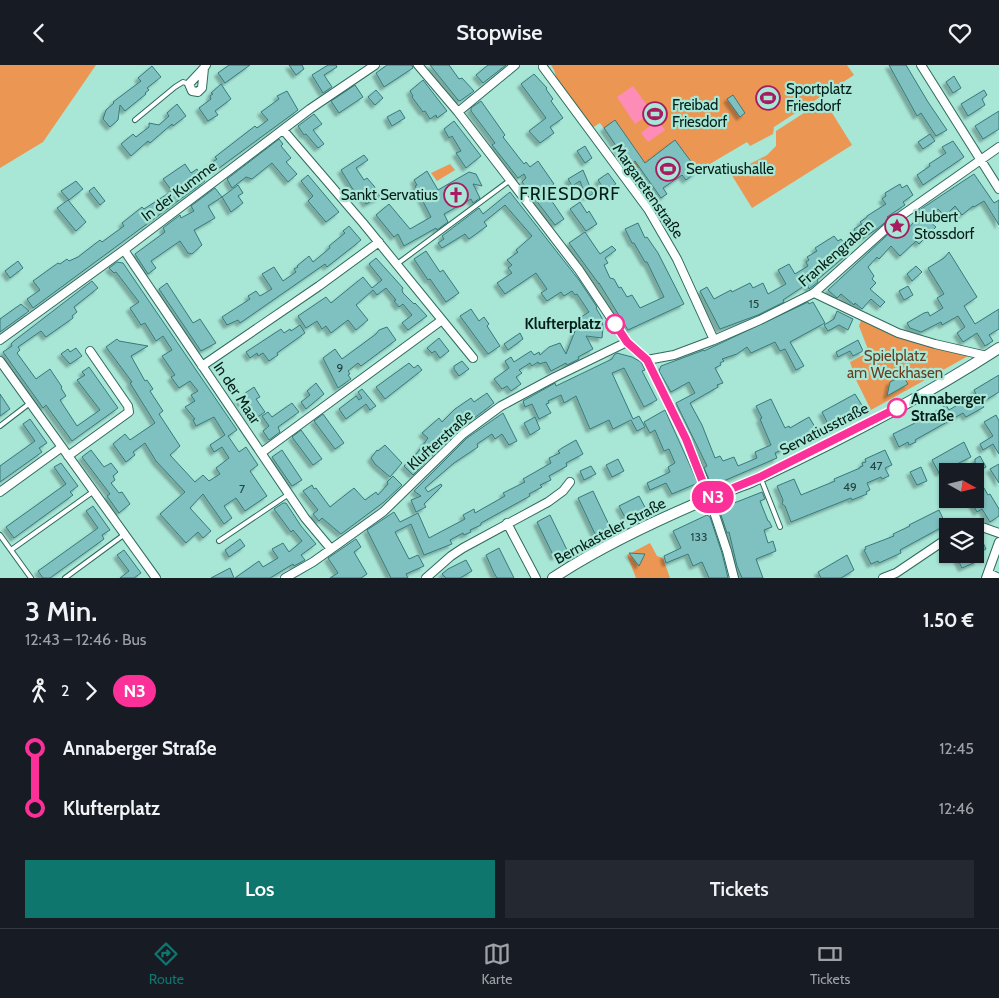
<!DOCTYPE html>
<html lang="de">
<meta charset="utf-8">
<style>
:root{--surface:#171b24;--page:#242831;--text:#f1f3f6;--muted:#9ea1a6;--line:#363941;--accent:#0f766e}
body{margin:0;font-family:Cabin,sans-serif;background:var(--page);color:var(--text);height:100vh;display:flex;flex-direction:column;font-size:19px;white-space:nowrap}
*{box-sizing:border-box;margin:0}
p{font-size:16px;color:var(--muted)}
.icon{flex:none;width:28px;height:28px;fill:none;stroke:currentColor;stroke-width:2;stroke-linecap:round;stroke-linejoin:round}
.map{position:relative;height:513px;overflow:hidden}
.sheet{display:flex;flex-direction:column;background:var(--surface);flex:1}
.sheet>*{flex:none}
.badge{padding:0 10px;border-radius:16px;font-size:18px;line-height:32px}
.needle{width:32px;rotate:98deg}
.buttons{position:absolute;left:939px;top:398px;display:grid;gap:10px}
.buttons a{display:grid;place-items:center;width:45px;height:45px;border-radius:0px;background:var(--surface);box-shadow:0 1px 4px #0004;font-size:25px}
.map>.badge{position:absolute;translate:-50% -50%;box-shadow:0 0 0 2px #fff}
.legs{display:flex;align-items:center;gap:8px;height:55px;padding:0 25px;font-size:16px}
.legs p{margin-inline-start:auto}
.headline{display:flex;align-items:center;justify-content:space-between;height:85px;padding:0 25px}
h1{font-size:28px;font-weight:600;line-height:38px}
.action{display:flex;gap:10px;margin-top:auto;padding:10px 25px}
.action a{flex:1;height:58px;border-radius:0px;background:var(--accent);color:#fff;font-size:20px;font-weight:600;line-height:58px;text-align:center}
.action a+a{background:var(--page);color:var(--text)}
ul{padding:0 25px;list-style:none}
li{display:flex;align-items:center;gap:18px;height:60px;font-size:19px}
li i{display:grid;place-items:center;width:8px;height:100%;margin:0 6px;background:currentColor}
li i::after{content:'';width:12px;height:12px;margin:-6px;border:4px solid;border-radius:50%;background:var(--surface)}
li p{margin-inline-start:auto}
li:first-child i{background:linear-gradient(#0000 50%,currentColor 0)}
li:last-child i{background:linear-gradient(currentColor 50%,#0000 0)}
header{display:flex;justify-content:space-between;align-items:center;height:65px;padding:0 25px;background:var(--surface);font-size:22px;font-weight:600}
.tabs{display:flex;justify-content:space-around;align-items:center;height:70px;border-top:1px solid var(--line);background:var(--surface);font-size:14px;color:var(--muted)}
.tabs a{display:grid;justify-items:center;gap:2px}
.tabs .on{color:var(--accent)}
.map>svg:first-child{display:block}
.green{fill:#ec9653}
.water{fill:#fd8cb7}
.building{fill:#7fc0c1;stroke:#387a7b;filter:url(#shadow)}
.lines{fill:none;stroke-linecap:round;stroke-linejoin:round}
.service-casing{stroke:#2e6b5d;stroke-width:6}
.minor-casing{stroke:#2e6b5d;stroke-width:10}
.tertiary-casing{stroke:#2e6b5d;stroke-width:12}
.service{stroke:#fff;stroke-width:4}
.minor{stroke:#fff;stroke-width:8}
.tertiary{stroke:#fff;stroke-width:10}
.line-1-casing{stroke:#fff;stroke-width:11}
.line-1{stroke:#fb3199;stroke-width:8}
.stop-1-dot{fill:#fff;stroke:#fb3199;stroke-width:2.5}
.labels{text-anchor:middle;stroke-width:4.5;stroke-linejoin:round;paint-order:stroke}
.number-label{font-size:12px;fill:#244643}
.poi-label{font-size:15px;fill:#051e19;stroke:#a8e6d6;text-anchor:start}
.street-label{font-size:15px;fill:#051e19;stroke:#a8e6d6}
.stop-label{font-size:15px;font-weight:bold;fill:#051e19;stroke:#a8e6d6;text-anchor:end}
.park-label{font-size:15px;fill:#663f21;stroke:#a8e6d6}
.quarter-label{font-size:18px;letter-spacing:1px;fill:#051e19;stroke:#a8e6d6}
</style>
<header><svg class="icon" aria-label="back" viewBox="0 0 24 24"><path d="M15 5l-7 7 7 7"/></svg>Stopwise<svg class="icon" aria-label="heart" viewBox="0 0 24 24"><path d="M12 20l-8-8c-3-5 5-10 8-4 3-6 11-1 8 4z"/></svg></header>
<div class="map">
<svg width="999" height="513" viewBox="0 0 999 513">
<defs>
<filter id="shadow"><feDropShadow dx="-3.5" dy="3.5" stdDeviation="1" flood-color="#0004"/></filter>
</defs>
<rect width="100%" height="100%" fill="#a8e6d6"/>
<path class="green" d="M0 0H96L43 77 0 103Z
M551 0H847L854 10 774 62 773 69 750 81 747 77 698 106 675 76 638 103 634 97 629 100 600 58 592 63 557 15 554 5Z
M824 35 852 80 752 143 731 109 767 90 776 81V66Z
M450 99 455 105 437 116 431 108Z
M861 255 894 269 970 290 871 345 856 315 850 297 869 287 859 261Z
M650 478 657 491 663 493 670 513H636L627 490Z"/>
<path class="water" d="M633 21 652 47 635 59 617 32Z
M658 55 665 65 648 77 641 68Z"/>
<path class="building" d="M229 0H250L225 18 218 8Z
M289 0H302L304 4 296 10Z
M328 0H336L337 2 324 10 332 22 323 28 312 10Z
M387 0H412L413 3 384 22 376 8Z
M430 0H449L459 14 462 13 474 26 460 36 458 35Z
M488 0H506L483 18 476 10Z
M889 0H906L928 37 947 65 936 71 921 48 917 51Z
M152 1 161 12 147 23 149 25 145 28 146 29 125 46 120 40 118 55 110 62 103 54 106 45 114 38 113 37 141 16 138 13Z
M534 9 547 23 546 24 553 34 551 36 563 53 550 62 554 68 540 78 529 66 546 53 521 19Z
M954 11 961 23 953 28 946 17Z
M423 15 447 46 437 53 436 50 430 54 425 46 423 47 412 32 413 31 410 26Z
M221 19 231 34 215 46 218 50 208 56 199 43 211 34 210 31 213 29 211 28Z
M355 20 363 32 339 48 331 36Z
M376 25 383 33 375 40 368 32Z
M984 25 987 30 982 34 985 40 968 51 961 39Z
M287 26 298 45 215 106 210 99 217 94 215 92 255 61 257 63 268 55 261 47 279 34 277 31Z
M733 30 745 48 740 52 727 34Z
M481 36 505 70 503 72 520 94 524 99 526 97 530 102 538 96 554 119 546 124 545 126 564 154 555 160 522 117 526 113 524 109 518 113 492 80 495 78 471 46V43Z
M177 39 186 51 173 61 172 59 150 78 148 76 131 91 121 79 133 69 136 72 149 62V58L159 60 169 51 167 48Z
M400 45 405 53 392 61 387 52Z
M999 46V64L983 74 975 61Z
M314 49 322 59 313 65 324 79 318 83 306 69 304 70 298 61Z
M615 55 645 98 675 75 698 106 686 115 682 110 663 123 667 129 661 133 635 96 629 100 604 63Z
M454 56 481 91 466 103 456 88 461 86 452 71 449 73 444 64Z
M930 69 935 76 923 84 918 77Z
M279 74 283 79 281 81 291 93 286 97 297 109 288 117 272 98 252 114 246 112 232 123 227 114Z
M953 76 964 92 923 120 917 110 930 101 929 99 946 88 942 82Z
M585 81 592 93 585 98 577 86Z
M364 90 368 95 356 103 364 115 367 113 374 121 380 132 366 139 362 131 360 132 352 123 341 105Z
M185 99 191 108 197 104 205 116 33 243 27 234 40 225 33 216 58 198 60 199 67 194 69 196 78 192 100 175 102 177 124 161 122 158 142 142 144 144 172 126 163 114Z
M583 105 593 129 586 132 580 116 572 121 568 114Z
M427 106 438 125 469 107 476 109 482 121 473 119 480 133 473 138 471 134 444 149 448 157 437 165 436 163 404 181 398 169 394 172 376 150 389 139 410 164 431 152 415 121 417 120 414 115Z
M608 108 616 119 604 124 598 115Z
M974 109 994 138 999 135V160L984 136 974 142 973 141 962 150 955 141 945 151 938 144 928 155 936 162 919 179 916 176 900 191 891 181 879 194 877 192 868 202 874 211 872 214 876 218 870 224 885 237 880 242 871 234 862 244 855 238 854 240 841 229 837 233 828 225 896 162 903 167 906 166 921 149 918 146Z
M308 110 339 147 326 157 308 136 313 131 301 116Z
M76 116 83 124 69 135 61 126Z
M900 119 902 123 907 120 913 130 903 137 905 140 887 152 889 154 877 164 860 175 854 164 862 159 860 157 867 152V151L886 139 882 134 886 131 885 128Z
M238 120 243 128 238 131 243 138 231 147 222 132Z
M94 122 105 136 100 140 89 126Z
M215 123 222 132 208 141 215 153 194 165 202 180 192 189 188 188 180 176 151 196 156 203 148 209 135 189 165 167 163 163 180 150 181 153 194 146 191 141Z
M510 127 579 215 597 242 596 243 602 253 603 263 602 273 586 271 593 284 578 292 579 294 567 300 566 298 551 306 546 297 539 299 538 297 532 301 530 298 519 305 522 308 516 312 521 319 511 326 507 321 502 324 494 314 509 303 505 296 511 292 514 297 531 286 534 290 539 287 540 290 549 282 560 278 566 289 579 256 578 254 589 247 577 229 575 230 572 226 564 231 561 227 547 236 541 228 547 224 536 208 505 229 497 218 512 208 508 203 512 200 507 195 518 187 516 185 532 171 505 140 484 157 487 161 469 174 465 169 442 183 438 178 444 174 442 171 479 143 483 149Z
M68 135 86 157 76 166 57 143Z
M580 137 587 148 589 146 597 159 586 166 570 144Z
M638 158 645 173 647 172 658 188 684 239 628 265 599 218V219L569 178 585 167 600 189 612 181 616 185 605 193 608 198 604 200 610 213 614 214 619 223 621 222 627 232 632 230 640 243 664 232 647 197H645L634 178H632L625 164Z
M349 161 361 175 355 180 327 202 325 199 243 256 240 258 238 255 227 260 222 252 250 234 248 231 256 226 260 231 272 224 262 209 274 202 283 216 296 207 294 204 298 202 297 201 309 191 313 197 330 183 329 181 345 168 343 166Z
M834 171 838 176 841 174 850 187 817 215 818 217 813 221 809 224 807 219 783 235 784 237 758 250 720 264 700 226 707 222 714 234 731 225 732 227 750 218 753 223 763 218 768 229 786 219 778 205 789 199 795 209 808 201 806 197 809 195 807 192 817 186 815 183Z
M426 186 440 207 443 205 459 228 446 237 430 214 428 215 414 194Z
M949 187 977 232 964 241 975 259 999 244V264L989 270 993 276 985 281 977 268 963 277 957 268 965 262 958 251 942 260 941 257 921 267 910 263 907 258 924 248 928 247 930 251 943 243 937 233 944 229 928 203 944 193Z
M376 193 403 223 402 225 403 228 414 239 415 238 427 251 408 265 402 258 412 250 403 239 399 242 394 236 396 235 386 223 377 230 373 225 356 240 368 255 356 265 348 255 331 268 326 261 322 264 317 256 306 263 298 251 326 232 331 238 363 212 372 223 382 215 369 199Z
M18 196 23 203 10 213 5 206Z
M117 197 123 198 237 365 228 371 239 387 246 382 258 400 250 406 267 431 245 446 236 433 224 441 232 453 224 459 203 429 190 443 211 466 203 473 198 467 186 478 160 449 185 427 156 396 145 378 133 387 135 390 126 397 113 379 125 369 130 375 155 358 130 318 132 317 106 282 117 274 119 276 148 281 131 291 145 316 147 315 153 324 150 326 163 346 159 349 180 381 170 390 195 417 203 410 209 416 220 409 216 403 229 393 222 382 214 387 210 380 225 370 214 352 196 361 193 355 195 354 185 342 195 336 191 330 198 326 190 316 179 323 171 312 175 310 162 291 172 285 163 271 156 276 145 258 141 260 130 243 139 237 116 207 114 208 109 203Z
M916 201 922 207 912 216 907 209Z
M92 216 98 223 74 242 77 247 72 251 73 253 46 272 41 266 18 282 20 285 17 288 36 314 50 304 62 322 61 323 66 331 60 335 77 361 100 345 77 315 85 310 82 307 89 302 118 343 72 376 46 340 43 343 3 287 12 281 11 279 14 276Z
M167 218 193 258 200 254 216 278 201 286 159 224Z
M908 221 913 230 904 235 899 226Z
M808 237 809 239 813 237 825 258 790 277 804 301 796 305 785 284 780 286 775 277 751 288 747 282 737 289 722 294 724 296 720 298 721 300 715 303 723 318 717 320 718 322 690 338 702 360 715 393 720 391 723 396 734 392 738 401 757 393 755 387 771 380 760 354 762 353 756 341 771 334 785 363 789 361 790 363 809 352 818 367 775 388 777 393 712 421 704 403 707 401 676 338 695 328 689 317 671 327 659 306 661 301 704 285V286Z
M21 239 29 246 0 267V254Z
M471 244 479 256 484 252 489 259 487 261 500 281 488 289 460 251Z
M837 246 853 254 848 265 839 260 828 266 824 260 834 254Z
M300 260 305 268 277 288 278 290 269 296 263 288 258 291 257 288 250 293 246 287 281 264 284 268 290 264 291 266Z
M387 262 396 275 361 301 358 298 348 306 350 309 348 310 351 314 338 323 323 293 335 284 342 294 376 269 379 265Z
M520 268 523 274 508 285 504 279Z
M439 273 449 286 440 293 435 286 432 288 427 283Z
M858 275 863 286 853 291 850 286 838 292 836 287Z
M76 283 82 291 70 299 61 289 68 284 70 287Z
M617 288 632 292 641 297 645 305 642 306 657 335 644 342 624 303 612 308 633 354 639 351 645 362 637 366 631 355 613 364 609 355 590 364 576 331 564 338 561 330 548 336 549 338 546 339 551 348 539 354 532 339 525 342 523 336 555 318 556 321 612 294 614 290Z
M462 296 469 304 459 311 454 304V301Z
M409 298 414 303 418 300 422 305 385 334 376 322Z
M999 310V327L981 338 984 342 966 352 963 348 915 375 916 377 909 380 908 377 899 382 893 369 931 350V349L946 340 949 345 976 329 974 325Z
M900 312 905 314 908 319 887 331 890 317Z
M316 318 324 329 306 344 301 337 310 330 307 326Z
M254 322 260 332 256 334 265 347 253 355 238 333Z
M362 324 376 341 370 345 366 339 346 354 339 344 356 331 359 335 362 333 358 327Z
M487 328 494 338 469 357 467 355 413 410 404 401 417 388 428 373 422 368 439 353 442 357 455 344 471 333 474 337Z
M0 329 10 344 0 351Z
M855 329 863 342 829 361 822 347Z
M292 338 299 347 278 362 280 367 269 375 263 366 269 361 262 351 268 347 272 352Z
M665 345 698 418 672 429 666 418 650 425 647 418 670 407 668 402 675 398 669 384 664 386 655 365 650 368 644 357Z
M503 348 517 376 509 380 502 369 495 374 492 369 477 379 478 382 454 398 425 423 428 427 441 419 442 421 424 439 426 442 416 447 411 435 421 431 414 426 467 373Z
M323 349 344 378 335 384 314 356Z
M996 350 999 356V389L993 379 983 385 980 379 993 371 984 357Z
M535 352 540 364 530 370 524 358Z
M30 354 47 378 39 383 42 387 0 417V401L35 376 23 359Z
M301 365 322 394 313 400 292 372Z
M576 375 583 389 566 398 567 401 549 411 551 415 540 420 542 422 529 429 530 431 481 458V460L470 465 471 467 464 470 463 468 450 475 452 479 424 490 411 459 395 467 409 494 418 490 424 501 406 509 408 513H391L367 465 394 447 400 457 418 448 429 473 465 454 463 450 474 444 475 448 505 431 503 428 525 417 523 414 551 398 549 393 560 388 558 386 562 383Z
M964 377 971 392 939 408 932 395Z
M385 380 402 398 390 412 375 399 371 393 377 385 378 386Z
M91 385 104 402 111 398 118 407 113 411 115 415 111 418 119 428 122 427 130 439 119 448 107 431 110 429 82 392Z
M282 385 302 415 292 421 272 392Z
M885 385 892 400 885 403 889 411 882 414 881 412 867 418 870 425 866 427 867 429 852 435 851 433 791 457 785 441 782 439 783 435 777 421 794 414 801 430 835 416 834 414 860 403V402L863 401 862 398 866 397 865 394Z
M980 391 986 402 975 408V394Z
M618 394 624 406 612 412 606 400Z
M61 398 78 421 70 427 73 430 14 473 6 462 66 419 54 402Z
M999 399V418L990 404Z
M591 401 596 409 584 415 580 406Z
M921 402 927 416 917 420 910 407Z
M393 411 402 420 384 437 341 469 322 453 319 456 313 449 318 445 303 426 312 420 314 424 316 423 330 442 354 423 365 435 376 427 378 430 388 419 387 417Z
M975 414 981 425 984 423 988 430 990 429 999 444V451L990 457 982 444 977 447 972 438 975 437Z
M593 426 610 462 595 469 578 433Z
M762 427 765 434 760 436 768 456H769L772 462 764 465 768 478 773 476 776 486 756 494 763 513H742L737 501 729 467 727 468 719 444Z
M639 431 646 444 626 454 619 441Z
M283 438H286L301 461 316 479 301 490 305 495 294 501 293 499 270 513H235L259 496 263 502 278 493 272 484 283 478 289 487 302 476 293 465 291 467 274 444Z
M93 441 110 465 102 470 104 474 50 513H43L38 506 98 463 86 446Z
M939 445 946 460 900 485 901 488 879 498 878 496 871 499 864 485 866 484 865 482 894 471 893 469 910 461 909 460Z
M550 450 567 485 554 492 537 457Z
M707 450 710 452 722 488 728 513H709L702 497 693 501 688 489 666 498 664 491 681 483 673 466Z
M980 471 986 484 976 490 978 496 962 503 955 489H975V473Z
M240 474 245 481 229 492 225 485Z
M356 474 361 482 354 487 367 509 361 513H330L338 508 328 493Z
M499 483 514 513H497L494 508 486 490Z
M124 485 141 508 134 513H120L129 506 117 490Z
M629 488 645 489 639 501Z
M847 490 854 505 841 513H821L818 507Z
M466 495 472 506 460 513H446L442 509 448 504Z
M230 503 234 513H211Z"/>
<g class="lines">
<g class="service-casing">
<path id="service" d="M135 55 175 22 183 17 189 19
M397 199 509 116
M0 361 30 338
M761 414 780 462
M0 470 31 513
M219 476 289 429
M11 485 94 426
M65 513 125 469"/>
</g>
<g class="minor-casing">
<path id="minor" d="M418 0 458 47 579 205 627 277 647 295 686 374 703 414 727 486 734 513
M921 0 999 124
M543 2 648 144 677 194 714 275
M204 3 202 23 198 27 192 26 189 19 204 3 206 0
M458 47 515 0
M284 66 363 158 473 293
M124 185 305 453 331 484
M814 228 898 268 935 279 987 291
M0 275 124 185 310 44 375 0
M647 295 674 290 714 275 760 255 814 228 898 153 999 82
M0 296 156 513
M202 301 319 221 379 177
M261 388 442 255
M68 391 129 347 128 341 90 286
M0 427 62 382
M507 458 536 513
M975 461H979L999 468
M988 508 999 513
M285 513 313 497 383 447 463 369 501 341 555 312 627 277
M426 513 451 491 463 483 548 437 563 426 570 417
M883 513 896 508 948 473
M986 513 999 477"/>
</g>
<g class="tertiary-casing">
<path id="tertiary" d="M553 513C601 481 655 456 709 433 723 427 737 423 751 417 836 377 921 334 999 283"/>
</g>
<use href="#service" class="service"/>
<use href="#minor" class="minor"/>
<use href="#tertiary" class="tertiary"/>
</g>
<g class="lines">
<g class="line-1-casing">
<path id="line-1" d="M615 259 627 277 647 295 686 374 709 433 760 412 897 343"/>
</g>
<use href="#line-1" class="line-1"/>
</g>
<defs>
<g id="stadium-ring" transform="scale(1.25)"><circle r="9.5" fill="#a8e6d6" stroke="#a71c61" stroke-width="1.5"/><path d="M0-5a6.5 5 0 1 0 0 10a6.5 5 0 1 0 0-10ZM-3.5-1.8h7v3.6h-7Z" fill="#a71c61"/></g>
<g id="church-ring" transform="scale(1.25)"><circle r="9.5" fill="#a8e6d6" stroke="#a71c61" stroke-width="1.5"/><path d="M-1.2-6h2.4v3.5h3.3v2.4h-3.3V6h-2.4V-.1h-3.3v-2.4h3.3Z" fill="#a71c61"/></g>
<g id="sight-ring" transform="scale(1.25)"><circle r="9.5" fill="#a8e6d6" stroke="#a71c61" stroke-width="1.5"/><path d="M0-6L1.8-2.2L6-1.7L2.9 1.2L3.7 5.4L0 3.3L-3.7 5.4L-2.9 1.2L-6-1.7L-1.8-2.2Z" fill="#a71c61"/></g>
</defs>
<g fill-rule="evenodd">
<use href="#stadium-ring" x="768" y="33"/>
<use href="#stadium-ring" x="655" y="49"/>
<use href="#stadium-ring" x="668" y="104"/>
<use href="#church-ring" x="456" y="130"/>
<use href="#sight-ring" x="897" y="161"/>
</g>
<g class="stop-1-dot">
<circle cx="615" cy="259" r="9"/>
<circle cx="897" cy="343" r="9"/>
</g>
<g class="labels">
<g class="number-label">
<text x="754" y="243">15</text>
<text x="340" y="307">9</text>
<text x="876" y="405">47</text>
<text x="850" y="426">49</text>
<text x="242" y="428">7</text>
<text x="699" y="476">133</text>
</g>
<g class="poi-label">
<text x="786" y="29">Sportplatz<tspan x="786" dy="17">Friesdorf</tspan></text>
<text x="672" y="45">Freibad<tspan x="672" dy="17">Friesdorf</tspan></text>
<text x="686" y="109">Servatiushalle</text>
<text x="438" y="135" text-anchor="end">Sankt Servatius</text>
<text x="914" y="157">Hubert<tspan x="914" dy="17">Stossdorf</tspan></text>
</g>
<g class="street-label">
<text transform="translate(179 126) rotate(-37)" y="5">In der Kumme</text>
<text transform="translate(648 126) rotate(55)" y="5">Margaretenstraße</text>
<text transform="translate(836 188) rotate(-41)" y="5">Frankengraben</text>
<text transform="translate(237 328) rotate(56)" y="5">In der Maar</text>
<text transform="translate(824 364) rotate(-27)" y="5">Servatiusstraße</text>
<text transform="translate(440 375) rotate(-42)" y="5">Klufterstraße</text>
<text transform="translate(610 466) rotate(-28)" y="5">Bernkasteler Straße</text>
</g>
<g class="stop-label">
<text x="601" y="264">Klufterplatz</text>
<text x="911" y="339" text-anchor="start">Annaberger<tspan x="911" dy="17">Straße</tspan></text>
</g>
<g class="park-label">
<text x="895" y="296">Spielplatz<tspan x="895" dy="17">am Weckhasen</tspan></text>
</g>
<g class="quarter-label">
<text x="570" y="135">FRIESDORF</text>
</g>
</g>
</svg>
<div class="buttons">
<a><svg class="needle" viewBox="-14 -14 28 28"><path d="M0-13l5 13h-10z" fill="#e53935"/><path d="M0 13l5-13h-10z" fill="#9ea1a6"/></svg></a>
<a><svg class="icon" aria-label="layers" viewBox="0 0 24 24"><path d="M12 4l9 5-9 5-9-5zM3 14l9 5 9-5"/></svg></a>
</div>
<b class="badge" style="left:713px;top:432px;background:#fb3199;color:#fff">N3</b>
</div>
<section class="sheet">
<div class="headline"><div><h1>3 Min.</h1><p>12:43 – 12:46 · Bus</p></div><b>1.50 €</b></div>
<div class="legs"><svg class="icon" aria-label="walk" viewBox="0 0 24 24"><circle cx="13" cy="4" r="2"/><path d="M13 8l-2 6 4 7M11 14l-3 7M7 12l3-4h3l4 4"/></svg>2<svg class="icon" aria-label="forward" viewBox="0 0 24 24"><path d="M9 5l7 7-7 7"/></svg><b class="badge" style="background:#fb3199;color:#fff">N3</b></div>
<ul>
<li><i style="color:#fb3199"></i><b>Annaberger Straße</b><p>12:45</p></li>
<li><i style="color:#fb3199"></i><b>Klufterplatz</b><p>12:46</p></li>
</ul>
<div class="action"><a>Los</a><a>Tickets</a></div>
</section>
<nav class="tabs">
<a class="on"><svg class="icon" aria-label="directions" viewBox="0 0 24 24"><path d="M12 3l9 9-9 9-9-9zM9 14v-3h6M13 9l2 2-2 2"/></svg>Route</a>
<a><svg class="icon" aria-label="map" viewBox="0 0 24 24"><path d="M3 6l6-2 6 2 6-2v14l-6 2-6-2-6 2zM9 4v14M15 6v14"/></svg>Karte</a>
<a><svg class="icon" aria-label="tickets" viewBox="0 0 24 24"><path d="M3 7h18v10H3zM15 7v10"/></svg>Tickets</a>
</nav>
